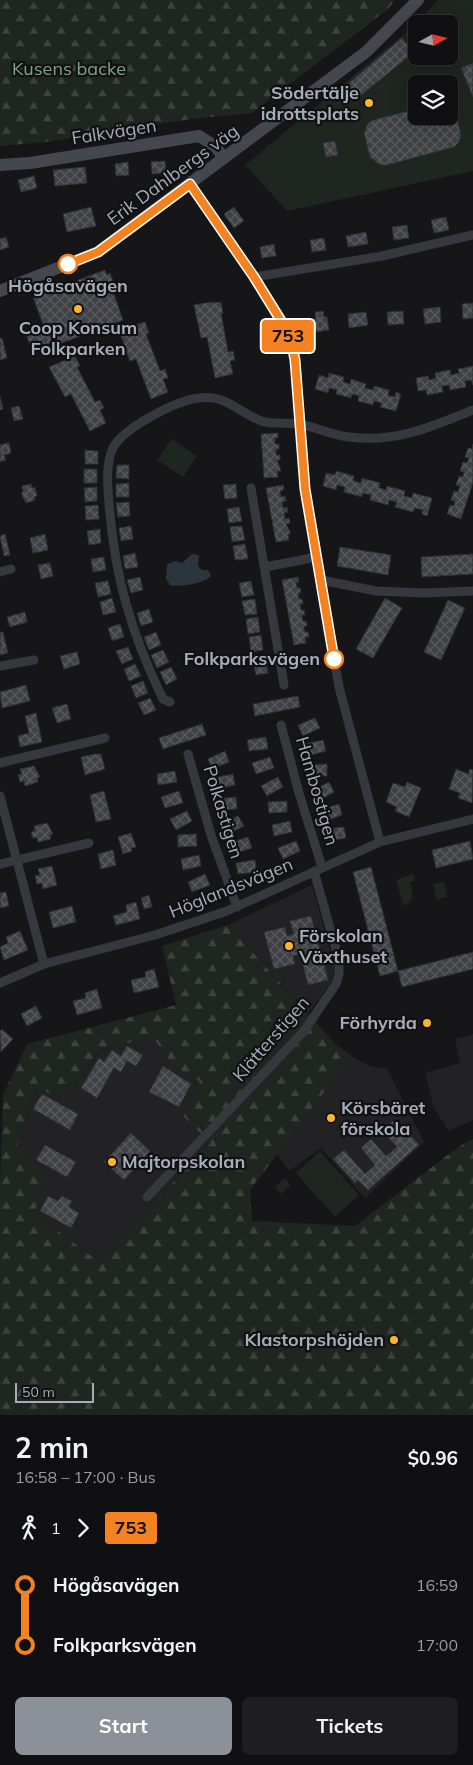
<!DOCTYPE html>
<meta charset="utf-8">
<style>
:root{--surface:#101012;--page:#1e1e20;--text:#f1f3f6;--muted:#9c9d9f;--line:#303032;--accent:#8c9099}
body{margin:0;font-family:Mulish,sans-serif;background:var(--page);color:var(--text);height:100vh;display:flex;flex-direction:column;font-size:19px;white-space:nowrap}
*{box-sizing:border-box;margin:0}
p{font-size:16px;color:var(--muted)}
.icon{flex:none;width:28px;height:28px;fill:none;stroke:currentColor;stroke-width:2;stroke-linecap:round;stroke-linejoin:round}
.map{position:relative;height:1415px;overflow:hidden}
.details{display:flex;flex-direction:column;background:var(--surface);flex:1}
.details>*{flex:none}
.badge{padding:0 10px;border-radius:4px;font-size:18px;line-height:32px}
.needle{width:32px;rotate:82deg}
.fabs{position:absolute;left:408px;top:15px;display:grid;gap:10px}
.fabs a{display:grid;place-items:center;width:50px;height:50px;border-radius:8px;background:var(--surface);box-shadow:0 5px 20px #0002,0 0 0 1px var(--line);font-size:25px}
.scale{position:absolute;left:15px;bottom:12px;width:79px;box-sizing:border-box;padding-left:5px;border:2px solid #a7acb9;border-top:0;font-size:14px;line-height:18px;white-space:nowrap;color:#a7acb9;-webkit-text-stroke:4px #111113;paint-order:stroke}
.map>.badge{position:absolute;translate:-50% -50%;box-shadow:0 0 0 2px #fff}
.legs{display:flex;align-items:center;gap:8px;height:55px;padding:0 15px;font-size:16px}
.legs p{margin-inline-start:auto}
.overview{display:flex;align-items:center;justify-content:space-between;height:85px;padding:0 15px}
h1{font-size:28px;font-weight:700;line-height:38px}
.cta{display:flex;gap:10px;margin-top:auto;padding:10px 15px}
.cta a{flex:1;height:58px;border-radius:8px;background:var(--accent);color:#fff;font-size:20px;font-weight:700;line-height:58px;text-align:center}
.cta a+a{background:var(--page);color:var(--text)}
ul{padding:0 15px;list-style:none}
li{display:flex;align-items:center;gap:18px;height:60px;font-size:19px}
li i{display:grid;place-items:center;width:8px;height:100%;margin:0 6px;background:currentColor}
li i::after{content:'';width:12px;height:12px;margin:-6px;border:4px solid;border-radius:50%;background:var(--surface)}
li p{margin-inline-start:auto}
li:first-child i{background:linear-gradient(#0000 50%,currentColor 0)}
li:last-child i{background:linear-gradient(currentColor 50%,#0000 0)}
.map>svg:first-child{display:block}
.built{fill:#222225}
.forest{fill:url(#forest-firs);fill-rule:evenodd}
.park{fill:#1e261f;fill-rule:evenodd}
.water{fill:#2b353d}
.building{fill:url(#building-cross-hatch);stroke:#303034}
.lines{fill:none;stroke-linecap:round;stroke-linejoin:round}
.street{stroke:#37383d;stroke-width:9}
.secondary{stroke:#44474d;stroke-width:12}
.line-1-casing{stroke:#fff;stroke-width:11}
.line-1{stroke:#f58220;stroke-width:8}
.poi-dot{fill:#fbb62b;stroke:#111113;stroke-width:2}
.stop-1-dot{fill:#fff;stroke:#f58220;stroke-width:2.5}
.labels{text-anchor:middle;stroke-width:4.5;stroke-linejoin:round;paint-order:stroke}
.park-label{font-size:18px;fill:#7da580;stroke:#111113}
.poi-label{font-size:18px;font-weight:bold;fill:#a7acb9;stroke:#111113;text-anchor:end}
.street-label{font-size:18px;fill:#a7acb9;stroke:#111113}
.stop-label{font-size:18px;font-weight:bold;fill:#a7acb9;stroke:#111113}
</style>
<div class="map">
<svg width="473" height="1415" viewBox="0 0 473 1415">
<defs>
<pattern id="forest-firs" width="22" height="20" patternUnits="userSpaceOnUse" patternTransform="scale(1.25)"><rect width="22" height="20" fill="#1e261f"/><path d="M5 1l3.5 6h-7zM16 11l3.5 6h-7z" fill="#3c433d"/></pattern>
<pattern id="building-cross-hatch" width="8" height="8" patternUnits="userSpaceOnUse" patternTransform="scale(1.25)"><rect width="8" height="8" fill="#404145"/><path d="M0 0l8 8M0 8l8-8" fill="none" stroke="#595a5e"/></pattern>
</defs>
<rect width="100%" height="100%" fill="#161618"/>
<path class="built" d="M312 885 335 968 331 983 308 1013 228 925Z
M317 1030 353 1057 370 1066 387 1069 424 1142 365 1198 321 1148 289 1171 245 1108Z
M473 1034V1120L449 1131 434 1108 425 1073 457 1064 460 1061 455 1039Z
M154 1037 173 1066 200 1082 211 1143 98 1261 34 1213 16 1149 36 1089 66 1098 99 1050Z"/>
<path class="forest" d="M0 0H395L388 9 252 113 191 119 45 142 0 146Z
M228 925 349 1059 250 1190 252 1221 355 1226 458 1147 473 1139V1415H0V1183L3 1095 27 1044 176 1005 162 946ZM153 1037 173 1066 200 1082 183 1116 211 1143 98 1261 34 1213 49 1176 16 1149 36 1089 66 1098 99 1050Z"/>
<path class="park" d="M438 0H473V171L287 211 245 165 410 29ZM416 24H449V56H416ZM416 84H449V116H416Z
M172 439 197 456 183 477 157 460Z
M413 874 415 881 410 882C413 893 415 900 404 906L396 880Z
M444 882 447 897 436 900 433 884Z
M320 1151 359 1195 335 1217 296 1173Z
M285 1178 291 1185 281 1194 275 1187Z"/>
<path class="water" d="M192 554 199 555 198 566 202 570H208L211 576C204 584 181 587 170 585L166 579 167 564 176 561 182 563Z"/>
<path class="building" d="M402 38 414 52 354 101 343 88Z
M473 63V97L461 68Z
M449 103 455 108 461 135 459 142 454 147 387 165H380L370 157 364 133 368 123 373 120 416 109V116H449Z
M335 141 338 155 326 157 323 143Z
M165 161 166 173 152 174 151 162Z
M128 162 129 175 116 176 115 164Z
M85 167 87 183 55 186 53 170Z
M34 176 37 188 21 192 18 180Z
M91 207 96 226 67 232 63 214Z
M234 207 244 221 234 228 224 214Z
M446 217 449 230 434 233 431 220Z
M407 225 409 238 394 240 392 227Z
M366 232 368 244 348 247 346 236Z
M6 237 9 247 0 250V239Z
M324 238 326 250 312 252 310 240Z
M274 244 276 256 262 258 260 247Z
M105 270 107 275 110 273 113 281 110 283 123 320 51 347 50 343 32 350 26 334 44 327 33 297Z
M211 302 212 303 221 302 223 313H221L228 352 233 351 235 360 230 361 233 374 215 378 207 337 201 338 194 305Z
M473 303V318L463 319 462 304Z
M440 307 441 322 425 324 423 309Z
M323 311 324 317H327L329 330 314 332 312 319 316 318 315 312Z
M403 311 404 324 388 325 387 312Z
M366 312 368 325 349 328 348 314Z
M145 322 149 333 146 334 160 371 165 369 168 378 163 379 168 392 151 399 136 359 130 361 119 330Z
M0 338H2L7 358 0 360Z
M75 356 80 366 77 367 95 402 100 400 104 408 100 410 106 423 90 431 71 394 65 397 49 367Z
M473 366V385L471 380 465 381 466 387 450 390 449 385 442 386 443 392 427 395 426 390 418 391 416 378 428 376 429 380 436 378 435 373 450 370 451 375 459 373 458 369Z
M329 373 344 377 343 382 350 384 351 379 366 384 365 388 373 390 374 386 389 390 388 395 391 396 395 397 396 392 401 394 396 411 380 407 382 403 374 401 373 405 358 401 359 396 356 395 352 394 351 398 336 394 337 390 329 388 328 393 315 389 319 375 328 378Z
M0 396 3 409 0 410Z
M19 406 23 419 14 421 11 408Z
M278 433V438H275V444H279V449H276V455H280V460H277L281 471H277L278 477 264 478 261 434Z
M9 443 11 453 4 455 6 460 0 462V445Z
M473 444V482L461 519 447 514 450 505 454 506 455 501 451 500 454 491 458 492 460 486 456 485 459 476 463 477 464 472 460 471 463 462 467 463 469 458 465 457 468 448 472 449Z
M85 450 98 451V464H85Z
M117 465H129V479L116 478Z
M84 469H97V483H84Z
M336 471 354 476 353 480 357 482 361 483 362 478 380 483 379 488 386 490 387 486 405 491 404 496 412 498 413 493 432 498 427 516 422 514 423 510 415 508 413 512 395 507 397 502 389 500 388 505 370 500 371 495 363 493 362 497 344 492 345 487 337 485 336 490 323 486 326 473 335 475Z
M129 483V497H116V484Z
M31 484 32 488 35 487 37 496 34 497 35 500 26 503 21 493 23 492 22 486Z
M236 484 237 498 225 499 223 485Z
M283 485 284 490 280 491 281 497 285 496 286 501 282 502 283 508 287 507 288 512 284 513 285 519 289 518 290 523 286 524 291 534H288L289 540 276 542 266 488Z
M97 487V501L85 502 84 488Z
M129 502 130 516 118 517 116 503Z
M98 505 99 519 86 520 85 506Z
M239 507 242 521 229 523 227 509Z
M131 526 133 539 121 541 119 528Z
M242 526 245 540 232 542 230 527Z
M100 529 101 543 89 545 87 531Z
M5 534 10 555 4 556 0 536Z
M45 534 48 550 33 553 30 538Z
M245 544 248 559 235 560 233 546Z
M340 547 391 555 388 575 337 566Z
M135 553 138 567 125 569 123 556Z
M473 554V574L422 577 421 557Z
M104 557 106 570 93 572 91 559Z
M50 563 53 576 41 579 38 565Z
M140 577 143 590 131 593 127 580Z
M298 577 299 582H296L297 588H300L301 593H298L299 599H302L303 604H300L301 610H304L305 615H302V618L303 621H306L307 626H304V629L305 632H308L309 637H305L306 643 294 645 282 580Z
M108 581 111 594 98 597 95 583Z
M251 581 254 595 242 597 239 583Z
M112 598 116 612 103 615 100 602Z
M385 598 402 608 373 658 356 649Z
M255 599 257 614 245 615 242 601Z
M448 600 465 608 441 660 424 652Z
M149 609 153 622 141 626 137 613Z
M25 612 27 622 10 627 7 617Z
M258 617 260 632 248 634 246 619Z
M120 624 124 637 112 641 108 628Z
M0 632H3L8 653 0 655Z
M156 632 161 645 149 650 144 637Z
M261 635 263 650 251 652 249 637Z
M128 647 133 659 122 664 116 651Z
M163 650 169 662 157 668 151 655Z
M77 652 80 664 64 669 60 656Z
M265 658 268 673 256 675 253 661Z
M135 664 141 676 129 681 124 669Z
M171 667 177 679 166 685 160 672Z
M143 681 148 693 136 698 131 686Z
M26 685 30 701 2 708 0 692Z
M298 696 300 707 255 716 253 704Z
M150 698 156 710 144 715 138 703Z
M67 704 71 719 57 723 52 708Z
M36 713 42 742 20 747 18 736 29 733 25 716Z
M315 718 320 728 303 736 298 725Z
M202 724 206 735 163 749 159 738Z
M266 737 268 749 249 751 247 740Z
M323 740 326 751 307 756 305 744Z
M225 751 229 762 212 769 208 759Z
M95 754H101L105 769 85 775 81 757Z
M270 757 274 768 256 774 252 763Z
M327 764V776H309L308 765Z
M34 766 40 777 37 778 38 782 25 786 24 781 20 782 18 775 22 774 20 769Z
M456 769 468 774 470 769 473 770 472 803 458 798 460 793 449 789Z
M175 771 177 782 158 785 157 774Z
M233 774 235 785 217 789 214 778Z
M278 777 283 787 267 796 261 786Z
M329 782 334 792 318 801 312 791Z
M407 782 421 788 409 817 395 811 397 807 386 802 393 783 405 787Z
M104 791 111 819 96 822 90 795Z
M179 791 183 803 165 808 161 797Z
M236 797 237 809 218 810 217 799Z
M287 801V812L269 813 268 802Z
M339 804 342 815 325 821 321 810Z
M187 811 192 821 176 830 170 819Z
M238 816 244 826 227 835 222 824Z
M290 821 292 832 274 836 272 825Z
M47 823 53 834 50 835 51 839 38 842 37 837 33 838 31 832 35 831 34 826Z
M344 827 346 838 328 841 326 829Z
M131 833 136 847 131 848 132 851 123 854 118 837Z
M196 834 197 846 178 847V835Z
M248 837 252 848 234 854 230 843Z
M296 841 300 851 283 859 278 848Z
M470 841 473 859 436 868 432 850Z
M113 850 116 865 101 869 98 854Z
M199 855 201 866 183 870 181 859Z
M255 860 256 872 238 874 236 863Z
M52 866 57 885 43 889 42 883 37 884 35 876 40 875 38 869Z
M371 867 398 971 380 976 353 872Z
M205 874 210 885 192 892 188 882Z
M6 892 9 906 0 908V893Z
M149 895 152 907 144 909 141 898Z
M136 902 140 919 116 925 113 916 127 912 126 905Z
M72 906 76 922 53 928 49 912Z
M311 916 328 980 308 985 300 954 293 956 295 964 274 969 264 932 285 927 287 936 294 934 290 921Z
M20 931 28 950 4 960 0 947 8 943 6 937Z
M473 952V969L402 987 398 971Z
M154 969 159 987 134 993 131 980 146 977 145 972Z
M97 989 102 1008 77 1015 73 1001 86 998 85 993Z
M36 1006 42 1018 27 1026 21 1014Z
M2 1029 13 1039 1 1052 0 1031Z
M127 1046 143 1055 136 1066 127 1061 121 1072 114 1068 97 1098 81 1088 99 1058 104 1062 112 1050 121 1056Z
M163 1066 191 1084 179 1107 149 1092Z
M42 1094 78 1114 70 1130 33 1109Z
M393 1121 407 1138 410 1135 419 1145 368 1190 358 1180 355 1183 333 1159 344 1150 365 1174 375 1165 361 1148 371 1139 386 1156 397 1147 382 1130Z
M131 1133 150 1151 124 1180 104 1162Z
M45 1145 76 1162 67 1177 36 1160Z
M48 1196 58 1201 62 1196 72 1201 69 1207 79 1213 71 1228 40 1211Z"/>
<g class="lines">
<path class="street" d="M190 184C205 206 219 227 234 249 258 283 286 319 295 360L305 489 321 580 339 687 380 842
M254 277 382 256 473 235
M251 488 284 685
M265 567 317 557
M0 572 11 569
M321 580 376 591 424 593 473 591
M0 666 34 660
M170 702 163 699C131 633 115 578 109 504 108 488 105 464 113 448 123 428 177 400 199 398 226 394 238 412 261 421 272 425 287 422 298 424 316 427 332 435 349 437 396 443 431 427 473 410
M281 725 299 793 322 867
M188 754 211 835 237 907
M0 763 105 738
M0 796 44 964
M0 864 89 843
M0 983 44 964 155 935 227 911 380 842 473 819
M147 1197 304 1031 336 984 339 974V960L314 871"/>
<path class="secondary" d="M0 165 30 163 199 136 215 146 224 158
M0 291 98 252 366 52 418 0"/>
</g>
<g class="lines">
<g class="line-1-casing">
<path id="line-1" d="M68 264 98 252 190 184 254 277 283 324 292 345 295 360 305 489 334 659"/>
</g>
<use href="#line-1" class="line-1"/>
</g>
<g class="poi-dot">
<circle cx="369" cy="103" r="5"/>
<circle cx="78" cy="309" r="5"/>
<circle cx="289" cy="946" r="5"/>
<circle cx="427" cy="1023" r="5"/>
<circle cx="331" cy="1118" r="5"/>
<circle cx="112" cy="1162" r="5"/>
<circle cx="394" cy="1340" r="5"/>
</g>
<g class="stop-1-dot">
<circle cx="68" cy="264" r="9"/>
<circle cx="334" cy="659" r="9"/>
</g>
<g class="labels">
<g class="park-label">
<text x="69" y="75">Kusens backe</text>
</g>
<g class="poi-label">
<text x="359" y="99">Södertälje<tspan x="359" dy="21">idrottsplats</tspan></text>
<text x="78" y="334" text-anchor="middle">Coop Konsum<tspan x="78" dy="21">Folkparken</tspan></text>
<text x="299" y="942" text-anchor="start">Förskolan<tspan x="299" dy="21">Växthuset</tspan></text>
<text x="417" y="1029">Förhyrda</text>
<text x="341" y="1114" text-anchor="start">Körsbäret<tspan x="341" dy="21">förskola</tspan></text>
<text x="122" y="1168" text-anchor="start">Majtorpskolan</text>
<text x="384" y="1346">Klastorpshöjden</text>
</g>
<g class="street-label">
<text transform="translate(114 132) rotate(-9)" y="6">Falkvägen</text>
<text transform="translate(173 175) rotate(-36)" y="6">Erik Dahlbergs väg</text>
<text transform="translate(317 791) rotate(74)" y="6">Hambostigen</text>
<text transform="translate(223 812) rotate(73)" y="6">Polkastigen</text>
<text transform="translate(231 888) rotate(-22)" y="6">Höglandsvägen</text>
<text transform="translate(271 1039) rotate(-49)" y="6">Klätterstigen</text>
</g>
<g class="stop-label">
<text x="68" y="292">Högåsavägen</text>
<text x="320" y="665" text-anchor="end">Folkparksvägen</text>
</g>
</g>
</svg>
<div class="fabs">
<a><svg class="needle" viewBox="-14 -14 28 28"><path d="M0-13l5 13h-10z" fill="#e53935"/><path d="M0 13l5-13h-10z" fill="#9c9d9f"/></svg></a>
<a><svg class="icon" aria-label="layers" viewBox="0 0 24 24"><path d="M12 4l9 5-9 5-9-5zM3 14l9 5 9-5"/></svg></a>
</div>
<div class="scale">50 m</div>
<b class="badge" style="left:288px;top:336px;background:#f58220;color:#111">753</b>
</div>
<section class="details">
<div class="overview"><div><h1>2 min</h1><p>16:58 – 17:00 · Bus</p></div><b>$0.96</b></div>
<div class="legs"><svg class="icon" aria-label="walk" viewBox="0 0 24 24"><circle cx="13" cy="4" r="2"/><path d="M13 8l-2 6 4 7M11 14l-3 7M7 12l3-4h3l4 4"/></svg>1<svg class="icon" aria-label="forward" viewBox="0 0 24 24"><path d="M9 5l7 7-7 7"/></svg><b class="badge" style="background:#f58220;color:#111">753</b></div>
<ul>
<li><i style="color:#f58220"></i><b>Högåsavägen</b><p>16:59</p></li>
<li><i style="color:#f58220"></i><b>Folkparksvägen</b><p>17:00</p></li>
</ul>
<div class="cta"><a>Start</a><a>Tickets</a></div>
</section>
